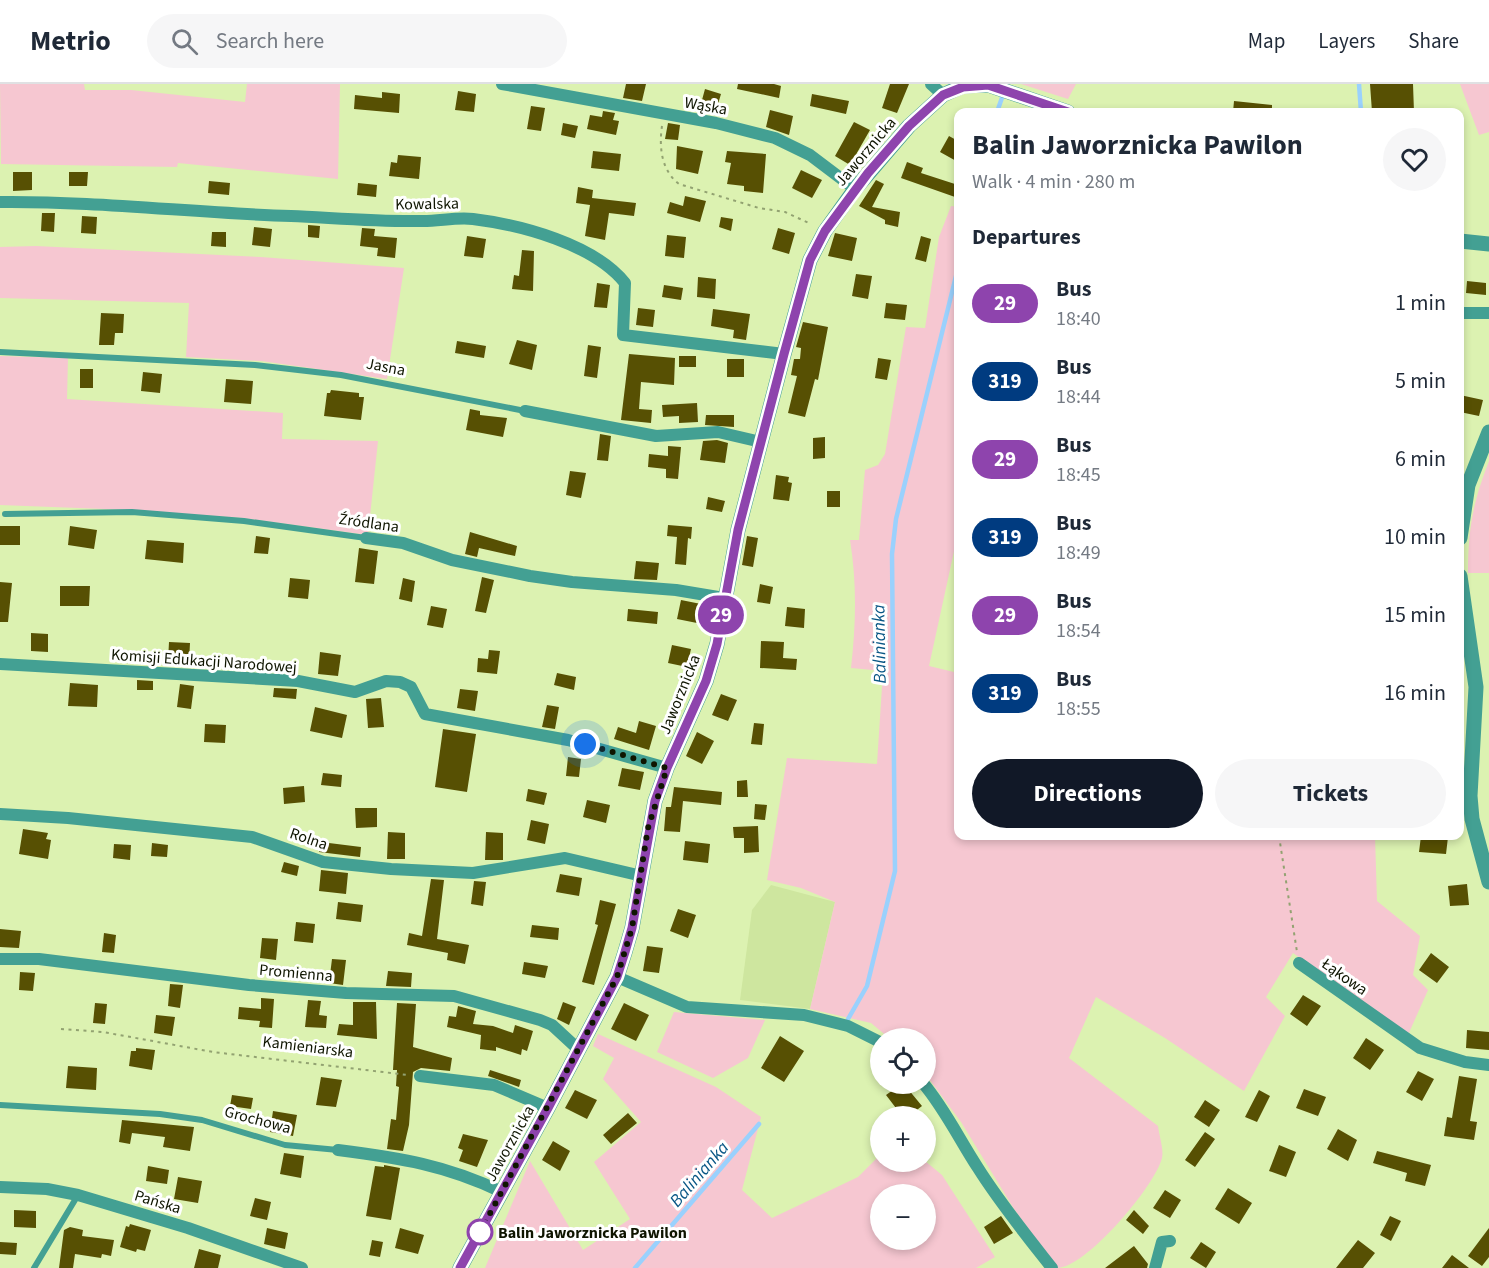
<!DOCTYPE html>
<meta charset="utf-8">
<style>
:root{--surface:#fff;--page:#f6f6f7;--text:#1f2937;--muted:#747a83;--line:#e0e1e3;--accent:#111827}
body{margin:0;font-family:"Source Sans 3",sans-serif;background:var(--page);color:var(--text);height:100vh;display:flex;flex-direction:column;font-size:22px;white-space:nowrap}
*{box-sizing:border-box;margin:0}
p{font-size:20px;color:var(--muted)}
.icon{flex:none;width:33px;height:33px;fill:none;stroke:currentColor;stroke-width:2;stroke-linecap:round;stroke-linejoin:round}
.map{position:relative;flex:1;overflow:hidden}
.sheet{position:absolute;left:954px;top:24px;width:510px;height:732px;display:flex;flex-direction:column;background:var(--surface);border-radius:12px;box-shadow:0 3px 9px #0003}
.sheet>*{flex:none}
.badge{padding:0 12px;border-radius:20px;font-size:21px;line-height:39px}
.fabs{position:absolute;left:870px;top:944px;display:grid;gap:12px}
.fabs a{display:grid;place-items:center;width:66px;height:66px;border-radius:50%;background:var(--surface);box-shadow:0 3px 9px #0003;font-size:30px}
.you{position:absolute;width:30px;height:30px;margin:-15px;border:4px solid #fff;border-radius:50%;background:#1a73e8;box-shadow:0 0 0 9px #1a73e833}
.map>.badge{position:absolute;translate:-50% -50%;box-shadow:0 0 0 3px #fff}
h2{padding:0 18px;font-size:22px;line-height:54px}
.round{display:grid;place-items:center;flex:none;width:63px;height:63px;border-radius:32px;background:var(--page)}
.overview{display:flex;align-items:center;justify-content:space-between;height:102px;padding:0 18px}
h1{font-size:28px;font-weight:700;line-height:45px}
.cta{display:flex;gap:12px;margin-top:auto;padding:12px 18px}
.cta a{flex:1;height:69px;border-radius:36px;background:var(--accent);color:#fff;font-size:24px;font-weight:700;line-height:69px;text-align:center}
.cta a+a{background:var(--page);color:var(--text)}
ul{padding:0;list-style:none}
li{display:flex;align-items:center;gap:18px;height:78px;padding:0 18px}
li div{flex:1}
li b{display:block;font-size:22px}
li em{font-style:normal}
li .badge{min-width:66px;font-weight:700;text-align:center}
header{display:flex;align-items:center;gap:36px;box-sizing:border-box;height:84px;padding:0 30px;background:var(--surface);border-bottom:2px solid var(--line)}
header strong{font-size:28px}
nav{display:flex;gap:33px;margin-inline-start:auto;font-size:21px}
.search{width:420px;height:54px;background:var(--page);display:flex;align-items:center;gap:15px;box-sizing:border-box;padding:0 21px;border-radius:33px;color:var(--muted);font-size:22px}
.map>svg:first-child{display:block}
.built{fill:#cee69f}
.green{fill:#f6c7d1;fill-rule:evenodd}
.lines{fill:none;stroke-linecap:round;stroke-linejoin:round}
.stream{stroke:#9ad1fd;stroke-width:4.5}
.building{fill:#575003}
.path{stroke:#92a271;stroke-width:2;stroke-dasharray:3 4.5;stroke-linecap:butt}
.service{stroke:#43a093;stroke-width:6}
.minor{stroke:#43a093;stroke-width:12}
.tertiary{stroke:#43a093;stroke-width:15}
.line-casing{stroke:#fff;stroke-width:14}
.line{stroke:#8e44ad;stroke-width:9}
.walk{stroke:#0f1500;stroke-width:6;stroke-dasharray:0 10.8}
.stop-dot{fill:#fff;stroke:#8e44ad;stroke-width:3}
.labels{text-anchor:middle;stroke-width:6;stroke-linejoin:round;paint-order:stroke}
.street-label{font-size:16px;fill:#0f1500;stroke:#fff}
.stop-label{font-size:16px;font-weight:bold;fill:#0f1500;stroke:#fff;text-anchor:start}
.water-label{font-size:18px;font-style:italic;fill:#095685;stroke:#fff}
</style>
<header>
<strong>Metrio</strong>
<div class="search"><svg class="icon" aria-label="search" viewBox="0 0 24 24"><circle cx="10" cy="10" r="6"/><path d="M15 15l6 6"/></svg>Search here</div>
<nav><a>Map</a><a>Layers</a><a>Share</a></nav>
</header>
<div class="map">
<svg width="1489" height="1184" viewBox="0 0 1489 1184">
<rect width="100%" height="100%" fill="#dcf2b1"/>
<path class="built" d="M771 801 835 818 810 925 740 916 752 826Z"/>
<path class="green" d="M0 0H84L85 6H131L245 18 247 0H340L338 95 178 79 177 83 1 80Z
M1021 0H1076L1068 15Z
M1460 0H1489V48L1479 51Z
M951 122 958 123V449L929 582 958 589V752H1375L1377 817 1420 852 1413 891 1428 906 1408 951 1293 869 1266 913 1285 932 1244 1007 1165 954 1096 913 1069 974 1158 1042C1159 1051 1164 1066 1162 1074 1155 1102 1086 1184 1057 1184L1014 1125 961 1038 926 991V954H889L871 939 810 925 835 818 801 804 767 796 787 674 877 680 883 587 851 584C856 540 857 499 850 456H859L865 386 878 381 885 370 906 243 925 244 939 153Z
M36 162 261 173 404 184 387 295 261 277 186 273 189 219 0 214V163Z
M0 272 68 274 67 315 283 329 282 355 378 357 368 451 242 434 131 426 0 421Z
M1489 377V489H1468C1468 445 1473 418 1489 377Z
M674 928 765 936 748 974 713 994 657 968Z
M598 950 716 1003 761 1033 742 1106 772 1134 858 1093 880 1071V1077H925L942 1091 995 1173 976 1184H485L530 1077 583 1166 630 1135 594 1078 641 1038 603 995 614 974 593 962ZM880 1110H926V1155H880Z"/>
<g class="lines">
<path class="stream" d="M1359 0 1361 28
M997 28 1004 8
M848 935 867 902 895 787 892 470 896 435 958 184
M635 1184 759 1040"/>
</g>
<path class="building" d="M626 0H646L642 17 623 14Z
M738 0H774L781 2 779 14 737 5Z
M890 0H909L897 29 882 24Z
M1370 0H1413L1414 28H1372Z
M705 5 721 10 715 30 699 27Z
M458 7 476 10 474 28 455 26Z
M382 8 400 10 399 29 354 25 355 11 382 14Z
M812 10 849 17 846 30 810 22Z
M1234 17 1272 21V28H1233Z
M531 22 545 24 541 47 527 45Z
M770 26 793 32 789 51 766 43Z
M603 27 615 29 613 36 619 37 616 51 587 45 590 31 602 33Z
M854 38 870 46 850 81 835 72Z
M563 39 578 42 575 54 561 51Z
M668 39 680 41 678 56 665 55Z
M949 52 958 57V78L940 68Z
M677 62 703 67 698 90 676 85Z
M593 67 621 70 619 87 591 84Z
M727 67 766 70 763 109 744 107V102L727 100 731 79 725 78Z
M398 71 421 73 419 95 389 92 391 78 397 79Z
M907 78 923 84 921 89 958 101 955 113 901 94Z
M801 86 822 96 812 114 792 104Z
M13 88H32V106L13 107Z
M69 88H88L87 102H69Z
M876 96 884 100 872 123 900 128 898 143 885 140V136L859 122Z
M209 97 230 99 229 111 208 109Z
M358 99 377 101 376 113 357 111Z
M578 103 593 106 592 114 636 119 634 132 609 129 605 156 585 152 590 121 576 119Z
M685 112 706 117 700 138 667 129 670 118 683 122Z
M42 129H55L54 148 41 147Z
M82 132 97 133 96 150 81 149Z
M721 133 733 135 731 147 719 143Z
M308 141 320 142 319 154 308 153Z
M254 143 272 145 270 163 252 161Z
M362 144 375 145 374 152 397 154 395 174 377 172 378 164 360 162Z
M778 144 795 149 789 170 772 165Z
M212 148H226V163L211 162Z
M835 149 857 154 852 177 828 172Z
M667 151 686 153 684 174 665 172Z
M467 152 486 155 483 174 464 172Z
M921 152 931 155 926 178 915 175Z
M522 166 534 167 533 207 512 205 514 191 519 192Z
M856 190 872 192 868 215 852 212Z
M698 193 716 195 715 215 697 213Z
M1467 197 1486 199V211L1466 209Z
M597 199 610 201 607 224 594 223Z
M664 201 683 204 681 216 662 213Z
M886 219 907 221 905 236 884 234Z
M638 224 655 226 653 243 636 241Z
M713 225 750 230 746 256 733 254 734 246 711 242Z
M101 229 124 230 123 249H115L114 261H99Z
M803 238 828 243 818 296 815 295 805 333 788 329 797 292 791 291 794 275H800L801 264 796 263Z
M517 256 537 261 532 286 509 280Z
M457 257 486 262 484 274 455 269Z
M588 261 601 263 597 294 584 292Z
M629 270 675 274 674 301 641 298 639 325 652 326 651 339 621 336Z
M679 272H696V283H679Z
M878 274 891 276 887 296 875 294Z
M727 275H744V293H727Z
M80 285H93V304H80Z
M143 288 162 290 160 309 141 307Z
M226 295 253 297 251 320 224 318Z
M331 306 359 309V313H364L361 336 324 332 327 309H330Z
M1460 311 1483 316 1479 332 1460 328Z
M697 319 698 338 679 339V332L663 333 662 321Z
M470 325 480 327V331L507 334 503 353 466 346Z
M706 331H734V343L705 341Z
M600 350 611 352 608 377 597 376Z
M825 353V374L813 375V354Z
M717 356 728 359 725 379 700 376 703 357Z
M668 362 681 363 678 395 666 394V385L648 383 649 370 668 372Z
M570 387 586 389 581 414 566 411Z
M776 391 789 393 788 398 792 399 789 417 773 415Z
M827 407H840V423H827Z
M708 413 725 417 722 428 706 425Z
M668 441 692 443 691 455 688 454 686 481 675 480 677 453 667 452Z
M0 442H20V461H0Z
M70 442 97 446 94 465 68 461Z
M470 448 517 462 515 472 479 464 477 473 465 470Z
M256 452 270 454 268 470 254 469Z
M747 452 758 454 753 483 742 481Z
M147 456 184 459 183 479 145 475Z
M359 464 378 467 374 500 355 498Z
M636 477 659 479 657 496 634 495Z
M482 493 494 496 486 529 475 527Z
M290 494 310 496 308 515 288 513Z
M403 494 415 497 412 518 399 515Z
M0 498 12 499 8 538H0Z
M760 500 773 503 770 520 757 518Z
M60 502H90L89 522H60Z
M681 516 701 520 697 539 677 535Z
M431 522 447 525 443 544 427 541Z
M787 523 805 525 804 544 785 542Z
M628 525 658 528 657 540 627 537Z
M31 549 48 550V568L31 567Z
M761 557 784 558 783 574 797 575 796 586 760 584Z
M169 558 190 559 189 578 168 577Z
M672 561 691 565 687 583 668 579Z
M489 566 500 567 497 590 477 588 478 574 488 575Z
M127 568 145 569V580L126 579Z
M320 568 341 571 338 592 318 590Z
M557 589 576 593 574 606 554 601Z
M137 596 153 597V606H137Z
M70 599 98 601 97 623 68 622Z
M180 600 194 602 191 625 177 623Z
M274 604 297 605 296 615 273 613Z
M460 605 478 607 475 627 457 624Z
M721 610 737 616 728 637 712 631Z
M381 614 384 643 368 644 366 615Z
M547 621 559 623 555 645 542 643Z
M315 623 347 631 342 654 310 647Z
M639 637 656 642 649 666 614 655 618 643 636 649Z
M754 639 764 640 762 661 751 660Z
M205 640 226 641 225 659 204 658Z
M443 645 476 650 467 708 435 703Z
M697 648 714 657 702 680 686 672Z
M568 673 581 675 579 693 566 692Z
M622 684 644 688 640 706 618 702Z
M323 689 342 691 341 703 321 701Z
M747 696 748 713H737V697Z
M304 702 305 718 284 720 283 704Z
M674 703 722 708 721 721 683 717 680 748 664 747 666 723H671Z
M528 705 547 709 544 721 526 717Z
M587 716 610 721 606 739 583 733Z
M755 720 767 721 765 736 754 735Z
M355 724H377V743L356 744Z
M531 736 549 740 545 760 527 756Z
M758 742 759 768 744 769V754H734L733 743Z
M23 745 48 749 46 755 51 756 48 775 19 770Z
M388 748 405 749V775H387Z
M486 748 503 749V776H485Z
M1421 752 1448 753 1446 770 1419 768Z
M685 757 710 760 708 779 683 776Z
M321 758 361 763 360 773 319 768Z
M152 759 168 761 167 773 151 772Z
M114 760 131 761 130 776 113 774Z
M284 778 299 782 297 792 281 788Z
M321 786 348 789 346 810 319 807Z
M560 790 582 794 579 812 556 808Z
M431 795 444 796 437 855 469 861 465 880 447 876 448 869 407 861 409 849 422 852Z
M474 797 486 798 483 822 471 820Z
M1467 800 1469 821 1450 822 1448 802Z
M600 816 616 820 594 901 582 898 598 841 595 840Z
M338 818 363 821 361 838 336 835Z
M678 825 696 831 688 854 670 847Z
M296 838 315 840 313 859 294 857Z
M532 841 559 844 558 856 530 853Z
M0 845 21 847 19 864 0 863Z
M104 849 116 851 114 869 102 868Z
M262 854 278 855 276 876 260 874Z
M647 862 663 864 659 889 643 887Z
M1431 869 1449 883 1437 899 1419 886Z
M332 875 346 876 343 901 329 899Z
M524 878 548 882 545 894 522 890Z
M388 887 412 889 411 903 386 902Z
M20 888 35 889 33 907 19 906Z
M170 900 183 901 180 924 168 922Z
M1303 911 1321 922 1307 942 1290 930Z
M261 914 274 915 272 944 259 943 260 937 238 935 239 923 261 925Z
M308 916 321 917 319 931 327 932 326 944 305 943Z
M353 918H376L377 955 337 951 339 940 353 941Z
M563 918 576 923 569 941 557 935Z
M95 919 107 920 105 940 93 939Z
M397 919 416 920 413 963 452 974 450 987 421 984 413 988 409 1041 403 1067 387 1065 391 1035 396 1036 399 1003 396 1002 397 986H393Z
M624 919 649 931 636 957 611 945Z
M458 922 476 927 473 940 493 942 513 949 515 941 533 947 527 967 522 965 521 971 496 963V967L480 965 481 951 447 943 449 932 456 933Z
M156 931 175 933 172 952 154 949Z
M1467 946 1489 948V966L1466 964Z
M780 952 804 967 784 998 761 984Z
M1366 954 1384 966 1370 986 1353 974Z
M136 964 155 966 152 986 129 982 131 967H136Z
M68 982 97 984 96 1006 66 1004Z
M490 986 521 996 519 1003 488 992Z
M1418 987 1434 995 1422 1017 1406 1008Z
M1459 992 1477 995 1470 1037 1477 1038 1474 1056 1444 1052 1447 1033 1452 1034Z
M321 993 342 996 336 1023 316 1021Z
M903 999 922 1022 909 1032H902L886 1011Z
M1304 1005 1326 1013 1318 1032 1296 1024Z
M575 1006 597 1016 587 1035 565 1024Z
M1259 1006 1270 1012 1257 1038 1245 1033Z
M232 1011 253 1014 251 1025 230 1022Z
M1205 1016 1220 1026 1209 1043 1194 1033Z
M273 1027 297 1031 293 1052 270 1048Z
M628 1029 637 1039 611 1060 603 1051Z
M122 1036 194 1043 190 1067 163 1063 165 1053 132 1049 130 1060 119 1058Z
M1338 1045 1357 1056 1348 1077 1327 1065Z
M1205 1048 1215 1055 1195 1083 1185 1076Z
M463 1050 488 1056 477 1083 459 1077 463 1066 458 1064Z
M553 1057 570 1067 560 1087 542 1076Z
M1279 1061 1296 1068 1286 1093 1269 1087Z
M1377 1067 1431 1081 1425 1102 1405 1097 1407 1089 1373 1079Z
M284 1069 304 1072 301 1094 280 1090Z
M384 1081 400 1084 391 1136 366 1132 375 1082 384 1083Z
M148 1082 169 1086 167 1100 146 1097Z
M178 1093 202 1097 198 1119 174 1115Z
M1228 1104 1252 1119 1239 1140 1215 1125Z
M1165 1106 1181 1116 1170 1134 1153 1124Z
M255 1114 271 1118 267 1136 250 1132Z
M14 1126 36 1127V1144L14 1143Z
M1134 1126 1149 1142 1143 1150 1126 1136Z
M1001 1132 1013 1149 994 1160 984 1143Z
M1390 1132 1401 1137 1391 1157 1380 1151Z
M130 1140 151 1146 145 1167 137 1165 136 1168 120 1163 126 1142 129 1143Z
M70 1143 83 1146 82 1152 114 1156 111 1172 102 1170 101 1174 75 1170 73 1184H59L64 1146Z
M267 1144 288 1149 285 1165 264 1160Z
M400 1144 424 1151 418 1170 395 1164Z
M1489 1144V1173L1482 1182 1468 1172Z
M372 1156 383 1158 380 1173 369 1171Z
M1358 1156 1375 1169 1363 1184H1336Z
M0 1158 17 1159 16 1171 0 1170Z
M1201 1158 1216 1168 1206 1184 1190 1174Z
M1134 1162 1148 1180 1147 1184H1105Z
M199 1165 221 1171 218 1184H194Z
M1452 1171 1469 1184H1442Z"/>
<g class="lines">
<path class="path" d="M662 42C659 63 661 86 679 100L759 124 785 128 811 140
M1279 752 1297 868
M61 945 103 948 213 968 408 991"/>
<path class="service" d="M0 268 255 281 341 291 525 327
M5 430 132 428 244 437 366 454
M0 1021 160 1030 202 1036 285 1061 338 1066
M34 1184 78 1111"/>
<path class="minor" d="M502 0 716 39 775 54 810 71 855 105
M931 0 943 11
M0 118C98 117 194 129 291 132 335 134 379 138 423 137 440 137 457 133 473 135 521 141 594 160 625 199L623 251 784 270
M1460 229H1489
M525 327 656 352 718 348 761 358
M366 454 403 459 452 476 530 492 572 498 676 506 724 514
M0 580 298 597 355 608 386 597 400 598 411 603 425 630 568 656 667 684
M0 730 68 734 252 753 323 778 391 785 473 789 565 774 642 792
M0 875H39L249 901 346 909 454 912 540 936 552 941 578 965
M1299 879 1420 964 1465 978 1489 981
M617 893 687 923 804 931 848 942 880 958
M420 992 494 1001 548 1024
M923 999C945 1025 959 1055 978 1084 1000 1119 1026 1151 1052 1184
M338 1066C400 1074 446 1081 502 1108
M0 1103 47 1105 78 1111 188 1144 302 1184
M1155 1184 1162 1158 1170 1157"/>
<path class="tertiary" d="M1460 157 1489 160
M1460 454 1468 401 1489 348
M1460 492 1476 603 1470 712 1472 735 1489 798
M460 1184 548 1024 617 893 625 868 632 844 655 717 667 684 706 597 717 560 738 446 784 270 810 176 825 147 855 105 909 42 943 11 963 2 988 1 1068 28"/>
</g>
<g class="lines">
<g class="line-casing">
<path id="line" d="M460 1184 548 1024 617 893 625 868 632 844 655 717 667 684 706 597 717 560 738 446 784 270 810 176 825 147 868 89 909 42 943 11 963 3 988 1 1068 28"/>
</g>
<use href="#line" class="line"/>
<path class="walk" d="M480 1148 617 893 632 844 648 744 667 684 585 660"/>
</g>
<circle class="stop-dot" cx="480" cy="1148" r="12"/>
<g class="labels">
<g class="street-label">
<text transform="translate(706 21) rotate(10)" y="6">Wąska</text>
<text transform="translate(865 67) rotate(-50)" y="6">Jaworznicka</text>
<text transform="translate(427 119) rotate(-1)" y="6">Kowalska</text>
<text transform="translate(386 282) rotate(11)" y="6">Jasna</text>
<text transform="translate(369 438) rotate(8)" y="6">Źródlana</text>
<text transform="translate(204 576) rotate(4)" y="6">Komisji Edukacji Narodowej</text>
<text transform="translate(679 610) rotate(-68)" y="6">Jaworznicka</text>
<text transform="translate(309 754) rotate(19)" y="6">Rolna</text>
<text transform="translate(296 888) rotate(5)" y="6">Promienna</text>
<text transform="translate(1345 892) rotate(35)" y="6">Łąkowa</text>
<text transform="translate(308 962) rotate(7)" y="6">Kamieniarska</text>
<text transform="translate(258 1035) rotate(15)" y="6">Grochowa</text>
<text transform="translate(509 1059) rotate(-61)" y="6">Jaworznicka</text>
<text transform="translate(158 1117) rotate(17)" y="6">Pańska</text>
</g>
<g class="stop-label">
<text x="498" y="1154">Balin Jaworznicka Pawilon</text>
</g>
<g class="water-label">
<text transform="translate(879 560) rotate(-91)" y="6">Balinianka</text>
<text transform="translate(699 1090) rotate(-49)" y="6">Balinianka</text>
</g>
</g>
</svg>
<div class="fabs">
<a><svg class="icon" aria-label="locate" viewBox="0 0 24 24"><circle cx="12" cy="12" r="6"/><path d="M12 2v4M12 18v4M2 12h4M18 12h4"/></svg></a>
<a>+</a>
<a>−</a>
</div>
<div class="you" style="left:585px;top:660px"></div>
<b class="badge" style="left:721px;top:531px;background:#8e44ad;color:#fff">29</b>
<section class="sheet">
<div class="overview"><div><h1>Balin Jaworznicka Pawilon</h1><p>Walk · 4 min · 280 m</p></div><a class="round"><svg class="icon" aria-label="heart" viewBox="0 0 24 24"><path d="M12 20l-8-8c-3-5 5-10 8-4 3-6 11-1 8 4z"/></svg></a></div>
<h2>Departures</h2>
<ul>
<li><span class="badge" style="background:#8e44ad;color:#fff">29</span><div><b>Bus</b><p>18:40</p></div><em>1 min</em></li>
<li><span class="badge" style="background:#003b80;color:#fff">319</span><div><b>Bus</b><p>18:44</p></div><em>5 min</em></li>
<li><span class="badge" style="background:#8e44ad;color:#fff">29</span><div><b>Bus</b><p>18:45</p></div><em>6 min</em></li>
<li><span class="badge" style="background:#003b80;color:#fff">319</span><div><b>Bus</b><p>18:49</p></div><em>10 min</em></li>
<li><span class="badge" style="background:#8e44ad;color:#fff">29</span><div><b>Bus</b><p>18:54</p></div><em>15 min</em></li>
<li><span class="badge" style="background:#003b80;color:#fff">319</span><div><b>Bus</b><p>18:55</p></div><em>16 min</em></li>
</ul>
<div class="cta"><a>Directions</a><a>Tickets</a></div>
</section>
</div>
